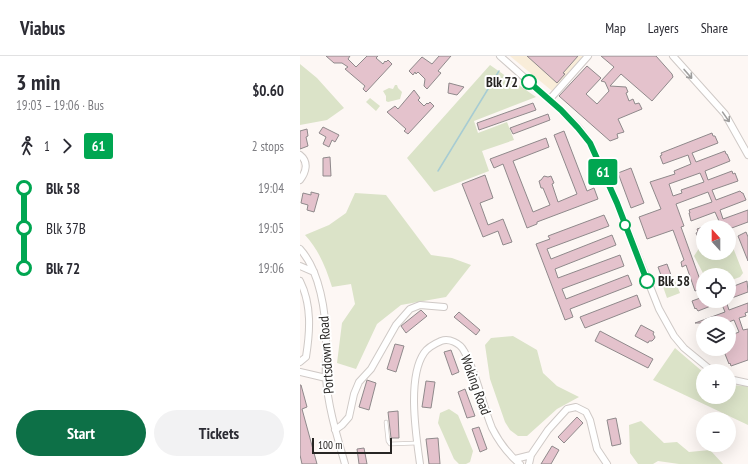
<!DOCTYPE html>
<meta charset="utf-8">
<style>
:root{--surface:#fff;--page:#f2f2f3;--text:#2b2b33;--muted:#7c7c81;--line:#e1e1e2;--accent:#0d7047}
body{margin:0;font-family:"PT Sans Narrow",sans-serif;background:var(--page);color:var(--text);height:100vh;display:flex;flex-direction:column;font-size:15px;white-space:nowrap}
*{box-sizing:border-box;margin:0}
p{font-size:13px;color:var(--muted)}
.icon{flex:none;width:22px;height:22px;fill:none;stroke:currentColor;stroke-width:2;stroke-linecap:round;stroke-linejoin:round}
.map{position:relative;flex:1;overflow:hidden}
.drawer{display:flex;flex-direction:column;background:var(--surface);width:300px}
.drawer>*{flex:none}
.badge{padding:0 8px;border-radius:3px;font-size:14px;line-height:26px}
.needle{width:26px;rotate:339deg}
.buttons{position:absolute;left:396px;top:164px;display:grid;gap:8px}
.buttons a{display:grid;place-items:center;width:40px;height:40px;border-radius:50%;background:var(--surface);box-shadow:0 4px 16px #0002;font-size:20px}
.scale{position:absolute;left:12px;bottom:10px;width:80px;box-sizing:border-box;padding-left:4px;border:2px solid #272523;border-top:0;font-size:11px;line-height:14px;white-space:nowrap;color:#272523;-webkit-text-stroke:3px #fff;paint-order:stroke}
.map>.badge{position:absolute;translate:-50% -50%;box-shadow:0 0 0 2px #fff}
.legs{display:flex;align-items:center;gap:6px;height:44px;padding:0 16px;font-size:13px}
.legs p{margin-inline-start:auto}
.overview{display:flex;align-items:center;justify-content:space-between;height:68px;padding:0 16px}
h1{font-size:22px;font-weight:800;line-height:30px}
.primary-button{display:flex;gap:8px;margin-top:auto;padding:8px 16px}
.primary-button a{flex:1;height:46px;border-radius:24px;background:var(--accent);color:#fff;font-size:16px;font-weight:800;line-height:46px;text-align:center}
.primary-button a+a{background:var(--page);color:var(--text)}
ul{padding:0 16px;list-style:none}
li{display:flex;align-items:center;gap:14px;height:40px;font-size:15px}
li i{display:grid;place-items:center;width:6px;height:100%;margin:0 5px;background:currentColor}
li i::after{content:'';width:10px;height:10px;margin:-5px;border:3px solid;border-radius:50%;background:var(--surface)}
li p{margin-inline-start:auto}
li:first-child i{background:linear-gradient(#0000 50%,currentColor 0)}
li:last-child i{background:linear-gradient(currentColor 50%,#0000 0)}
header{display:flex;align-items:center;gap:24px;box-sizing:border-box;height:56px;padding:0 20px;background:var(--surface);border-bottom:1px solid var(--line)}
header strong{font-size:19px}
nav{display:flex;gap:22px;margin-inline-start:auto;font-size:14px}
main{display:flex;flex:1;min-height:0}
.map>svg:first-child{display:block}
.commercial{fill:#f9edd9}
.green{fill:#dbe3c8}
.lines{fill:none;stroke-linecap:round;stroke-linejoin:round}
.stream{stroke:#a7ccd3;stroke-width:1.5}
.building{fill:#e4c2cc;stroke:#8f898b;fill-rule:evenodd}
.service-casing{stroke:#cfc9c6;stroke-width:4.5}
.minor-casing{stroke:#cfc9c6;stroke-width:8}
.service{stroke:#fff;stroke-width:3}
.minor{stroke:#fff;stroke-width:6}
.oneway{stroke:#9e9d9c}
.line-1-casing{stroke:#fff;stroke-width:9}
.line-1{stroke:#00a651;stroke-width:6}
.stop-1-dot{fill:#fff;stroke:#00a651;stroke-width:2}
.labels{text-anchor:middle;stroke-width:4;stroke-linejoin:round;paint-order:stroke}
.stop-label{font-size:14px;font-weight:bold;fill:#272523;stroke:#fff;text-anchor:end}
.street-label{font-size:14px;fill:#272523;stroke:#fff}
</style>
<header>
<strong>Viabus</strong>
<nav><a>Map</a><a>Layers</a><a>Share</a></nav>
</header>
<main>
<section class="drawer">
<div class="overview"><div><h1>3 min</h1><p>19:03 – 19:06 · Bus</p></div><b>$0.60</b></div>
<div class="legs"><svg class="icon" aria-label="walk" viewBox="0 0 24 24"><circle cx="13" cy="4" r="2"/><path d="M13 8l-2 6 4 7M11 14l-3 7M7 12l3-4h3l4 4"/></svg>1<svg class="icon" aria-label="forward" viewBox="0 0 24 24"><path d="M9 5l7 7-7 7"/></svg><b class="badge" style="background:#00a651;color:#fff">61</b><p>2 stops</p></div>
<ul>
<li><i style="color:#00a651"></i><b>Blk 58</b><p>19:04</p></li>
<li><i style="color:#00a651"></i><span>Blk 37B</span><p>19:05</p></li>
<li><i style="color:#00a651"></i><b>Blk 72</b><p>19:06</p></li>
</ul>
<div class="primary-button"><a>Start</a><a>Tickets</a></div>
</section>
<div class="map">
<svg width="448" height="408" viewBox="0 0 448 408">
<rect width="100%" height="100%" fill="#fdf7f4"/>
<path class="commercial" d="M210 0H291L257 39Z"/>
<path class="green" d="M0 8 17 22 44 52 27 64 0 69Z
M190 9 236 41 174 65 178 77 207 66 214 84 182 95 189 115 134 136 107 102Z
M95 29H97L98 32 102 36 100 43 88 46 86 45V40L83 35 89 32 93 33Z
M70 42 80 50 76 55 66 46Z
M55 137 86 139 131 199 152 202 171 209 146 241 101 249 77 268 56 313 37 307 42 267 55 248 51 228 32 231C26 212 19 194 5 179L29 169 46 157Z
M429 184H430L443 217 440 221 429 225V219H404L394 200 398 194V191L403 189V197H429Z
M373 220 380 237 367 242 361 225Z
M213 280 237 294 243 317 257 330 279 341 257 353 227 380H218L210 374 205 366 190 323 185 289 191 282Z
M375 292 403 316V341H429V329L448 330V369L353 324Z
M149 353 158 359 173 395 170 406 166 408H159L154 403 138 367 140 357Z
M341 365 364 387 377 386 389 396 410 394 423 408H379L358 405 353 408H338L330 397 329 369Z"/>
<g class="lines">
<path class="stream" d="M138 115 199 15"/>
</g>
<path class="building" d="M26 0H50L48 3 56 11 67 0H78L76 2 83 8 85 5 86 6 88 4 92 8 66 36 63 33 65 30 45 13 48 11 42 7H34Z
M139 0H151L138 15 141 17 127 33 124 30 125 23 118 16 116 18 115 16 113 19 109 15 122 1 132 8Z
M227 0H278L263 17 265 18 257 27Z
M301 0H356L372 18 373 21 352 45 321 18 310 30 326 31 328 36 326 37 329 45 333 43 335 48 339 47 342 53 318 63 324 76 317 78 318 82 310 85 259 40 287 10 301 22 286 38 297 48 309 35 305 26 301 25 314 11Z
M149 27 164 31 157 39 148 37Z
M114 34 120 42 118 44 124 50 127 47 128 48 130 46 134 50 108 78 104 75 106 73 87 56 95 50 98 53Z
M233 47 236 54 179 74 177 67Z
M248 58 250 64 213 78 210 72Z
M23 71 39 79 35 86 32 84 29 91 23 88 26 81 19 77Z
M7 73 8 80 6 81 8 90 0 93V75Z
M264 75 287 135 294 132 298 143 237 166V168L227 172 203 108 194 112 190 103 246 82 249 91 213 105 233 156 250 149 243 132H241L239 125 241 124 244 120 248 121 251 120 254 127 252 128 258 146 277 138 254 79Z
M412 77 413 80H415L418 87 392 97 396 106 425 95 426 98H427L430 105 405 115 408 124 432 115 433 118 435 117 438 125 412 134 416 144 440 135 442 137H443L446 144 420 154 423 163 448 154V166L429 173V171H404L419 165 415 156 391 165 389 157H390L389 154 412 146 408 136 376 148 384 170 381 171 403 232 395 235 386 209 382 211 381 206 384 204 373 174 347 183 339 161 361 153 350 126 375 118 374 115 391 108 388 99 363 108 360 100 362 99 361 97ZM400 117 404 126 381 134 382 137 373 140 369 128Z
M30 101 31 120H23V102Z
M331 112 344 147 331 152 318 117Z
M185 119 193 142 180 147 188 169 203 163 212 186 203 189 198 175 183 181 162 128Z
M11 136 19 138 14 156 7 154 8 149 1 147 3 137 11 139Z
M304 159 309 170 247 193 251 203 312 179 316 189 255 213 258 222 320 199 324 210 262 233 266 243 328 219 332 229 270 253 273 261 265 264 236 188 250 183 248 180Z
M403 171V183L399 184 396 177 398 176 397 173Z
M446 176 448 181V205L438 180Z
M367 208 371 219 362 222 358 211Z
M447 225 448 236 429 243V232Z
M337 239 341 250 285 272 280 261Z
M403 241V245H426L429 254 448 247V256L445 257 446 260 439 262 443 274 448 273V304L431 310 430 307 429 308 423 293H429V280L439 276 434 264 426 267H395L425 256 421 246 398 255 396 252 395 253 392 245Z
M121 254 127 260 106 277 101 270Z
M159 256 180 274 176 279 154 261Z
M341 269 354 276 353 278 355 281 354 283 352 285H349L348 287 335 280Z
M300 275 353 303 348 312 295 285Z
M95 288 104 290 96 316 87 313Z
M151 294 159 316 152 319 144 296Z
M67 324 76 327 69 354 59 351Z
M126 325 135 326 131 352 122 351Z
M0 329H1L7 351 2 353 17 408H2L0 399Z
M165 333 175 360 167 362 158 336Z
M98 355 99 382H91L88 356Z
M277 361 283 367 264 387 258 381Z
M316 362 321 388 312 390 307 364Z
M179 371 187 393 180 396 172 373Z
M138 382 140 408H129L126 383Z
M252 390 259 394 251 408H241Z
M64 392 67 408H59L57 393Z"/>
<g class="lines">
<g class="service-casing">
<path id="service" d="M86 366 88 385 90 388 117 387"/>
</g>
<g class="minor-casing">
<path id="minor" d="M200 0 261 54 279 72 290 87 317 147 359 253 374 280 384 292 412 315
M373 0 425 58 448 99
M249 44 288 0
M0 99C9 106 6 116 0 124
M0 193C20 215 26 257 26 285 27 297 25 310 26 322 28 351 37 380 45 408
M0 210 14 216
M0 225C12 249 10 276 6 301L0 306
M0 316 26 322
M429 323 448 327
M35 374 42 369 49 361 54 338 59 326 71 313 96 269 110 253 120 249 144 251
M215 403 231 399
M120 408C116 379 107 322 124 297 128 291 134 288 141 285 149 282 160 287 164 295 177 317 182 348 192 372 199 386 208 398 220 408
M229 408 231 399 248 374 267 353 276 351 286 356 290 364 297 393 307 408"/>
</g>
<use href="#service" class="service"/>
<use href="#minor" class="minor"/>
</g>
<defs><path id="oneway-shaft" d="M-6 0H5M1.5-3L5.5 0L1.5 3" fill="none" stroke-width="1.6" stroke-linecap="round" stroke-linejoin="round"/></defs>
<g class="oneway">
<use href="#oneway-shaft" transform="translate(388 18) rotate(49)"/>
<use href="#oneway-shaft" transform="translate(426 61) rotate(55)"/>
</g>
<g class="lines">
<g class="line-1-casing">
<path id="line-1" d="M229 26 261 54 278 72 290 87 317 147 347 225"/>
</g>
<use href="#line-1" class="line-1"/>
</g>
<g class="stop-1-dot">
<circle cx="229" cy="26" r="7"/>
<circle cx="325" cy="169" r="5"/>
<circle cx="347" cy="225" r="7"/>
</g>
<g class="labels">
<g class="stop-label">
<text x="218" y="31">Blk 72</text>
<text x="358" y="230" text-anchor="start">Blk 58</text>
</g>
<g class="street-label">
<text transform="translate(26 299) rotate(-94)" y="5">Portsdown Road</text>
<text transform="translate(176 329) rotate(70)" y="5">Woking Road</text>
</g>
</g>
</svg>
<div class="buttons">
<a><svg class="needle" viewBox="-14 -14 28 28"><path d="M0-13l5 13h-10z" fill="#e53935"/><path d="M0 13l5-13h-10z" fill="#7c7c81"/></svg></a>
<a><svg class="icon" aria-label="locate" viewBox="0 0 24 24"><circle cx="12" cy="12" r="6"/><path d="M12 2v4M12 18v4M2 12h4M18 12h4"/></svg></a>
<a><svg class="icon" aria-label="layers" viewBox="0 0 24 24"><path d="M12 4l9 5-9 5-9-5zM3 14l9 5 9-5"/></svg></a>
<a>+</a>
<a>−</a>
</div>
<div class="scale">100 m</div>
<b class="badge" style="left:303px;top:116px;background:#00a651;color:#fff">61</b>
</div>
</main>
